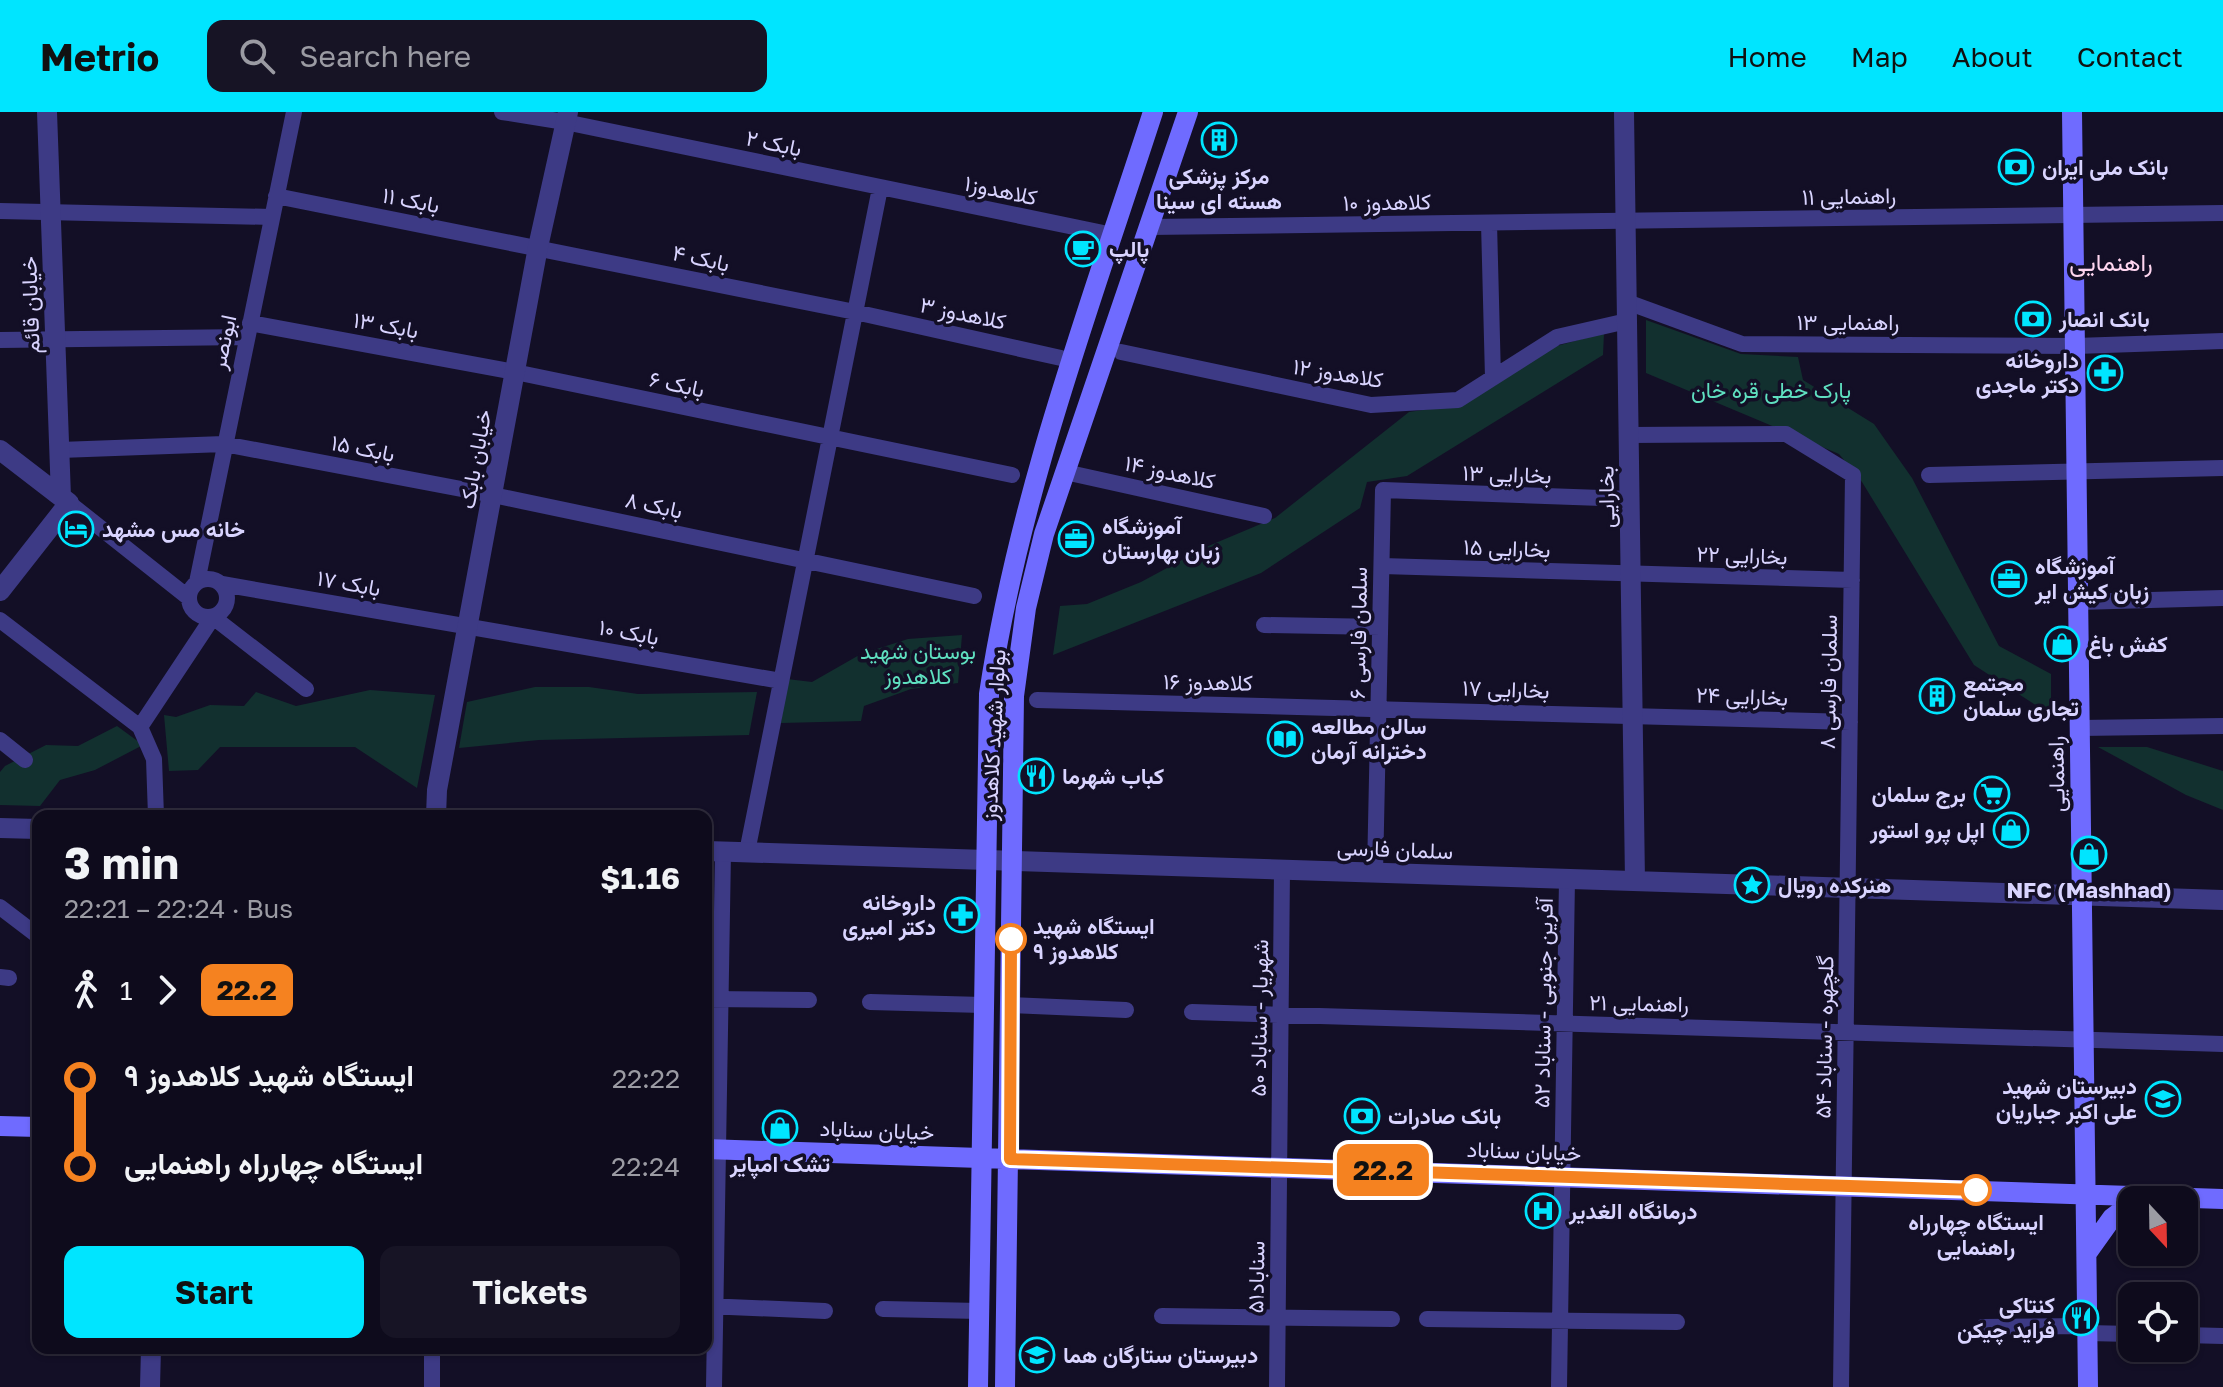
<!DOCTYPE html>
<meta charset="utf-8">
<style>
:root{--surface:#0e0b1c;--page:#171425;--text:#f1f3f6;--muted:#9b9ba3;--line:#2e2b3b;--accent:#00e5ff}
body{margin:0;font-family:"Golos Text",Vazirmatn,sans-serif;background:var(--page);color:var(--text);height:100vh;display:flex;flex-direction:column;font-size:30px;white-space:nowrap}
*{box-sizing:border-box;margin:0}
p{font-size:26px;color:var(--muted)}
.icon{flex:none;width:44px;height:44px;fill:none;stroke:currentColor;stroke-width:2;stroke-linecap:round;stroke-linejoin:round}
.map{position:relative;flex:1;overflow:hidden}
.drawer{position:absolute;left:32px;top:698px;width:680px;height:544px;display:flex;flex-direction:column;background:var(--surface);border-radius:16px;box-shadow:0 2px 6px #0004,0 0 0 2px var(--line)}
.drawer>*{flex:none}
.badge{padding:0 16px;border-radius:12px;font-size:28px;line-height:52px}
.needle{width:52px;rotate:158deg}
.buttons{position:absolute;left:2118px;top:1074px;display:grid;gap:16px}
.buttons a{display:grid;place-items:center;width:80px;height:80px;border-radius:16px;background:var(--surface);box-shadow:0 2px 6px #0004,0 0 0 2px var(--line);font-size:40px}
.map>.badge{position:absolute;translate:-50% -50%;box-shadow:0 0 0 4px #fff}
.legs{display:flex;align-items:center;gap:12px;height:88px;padding:0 32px;font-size:26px}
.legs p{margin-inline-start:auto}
.summary{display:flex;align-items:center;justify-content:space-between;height:136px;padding:0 32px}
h1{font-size:44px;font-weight:700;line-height:60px}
.action{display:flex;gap:16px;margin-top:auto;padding:16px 32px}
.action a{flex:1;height:92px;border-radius:16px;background:var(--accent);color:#111;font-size:32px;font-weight:700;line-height:92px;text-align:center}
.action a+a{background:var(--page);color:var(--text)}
ul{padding:0 32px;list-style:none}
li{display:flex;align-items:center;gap:28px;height:88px;font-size:30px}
li i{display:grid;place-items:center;width:12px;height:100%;margin:0 10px;background:currentColor}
li i::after{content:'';width:20px;height:20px;margin:-10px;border:6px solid;border-radius:50%;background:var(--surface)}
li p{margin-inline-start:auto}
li:first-child i{background:linear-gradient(#0000 50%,currentColor 0)}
li:last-child i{background:linear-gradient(currentColor 50%,#0000 0)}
header{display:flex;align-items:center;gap:48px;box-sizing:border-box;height:112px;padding:0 40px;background:var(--accent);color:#111}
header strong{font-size:38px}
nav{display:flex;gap:44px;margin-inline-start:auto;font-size:28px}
.search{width:560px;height:72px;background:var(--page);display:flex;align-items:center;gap:20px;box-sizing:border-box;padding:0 28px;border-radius:16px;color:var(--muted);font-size:30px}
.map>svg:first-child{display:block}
.green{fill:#12302f}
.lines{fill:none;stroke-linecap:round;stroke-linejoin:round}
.minor{stroke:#3d3a85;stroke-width:16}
.tertiary{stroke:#3d3a85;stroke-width:20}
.secondary{stroke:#6f6bff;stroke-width:20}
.line-1-casing{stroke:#fff;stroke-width:18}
.line-1{stroke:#f58220;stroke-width:12}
.stop-1-dot{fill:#fff;stroke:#f58220;stroke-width:4}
.labels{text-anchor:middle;stroke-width:7;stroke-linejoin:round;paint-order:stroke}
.street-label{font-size:22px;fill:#d9d4ff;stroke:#130f26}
.poi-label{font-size:22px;font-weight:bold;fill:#d9d4ff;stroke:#130f26;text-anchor:start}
.park-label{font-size:22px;fill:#5fe0c0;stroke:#130f26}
.stop-label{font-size:22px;font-weight:bold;fill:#d9d4ff;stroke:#130f26;text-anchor:start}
.neighbourhood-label{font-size:24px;fill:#ffd6f0;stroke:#130f26}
</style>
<header>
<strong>Metrio</strong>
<div class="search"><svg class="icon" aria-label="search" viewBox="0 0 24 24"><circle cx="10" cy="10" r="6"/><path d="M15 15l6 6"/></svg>Search here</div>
<nav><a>Home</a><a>Map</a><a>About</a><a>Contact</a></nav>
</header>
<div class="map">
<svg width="2223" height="1275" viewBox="0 0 2223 1275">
<rect width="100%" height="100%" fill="#130f26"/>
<path class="green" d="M1646 208 1741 242 1798 245 1803 268 1874 312 1912 366 1999 534 2051 562V603L1974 553 1862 370 1839 342 1646 261Z
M1604 221 1603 243 1407 364 1367 370 1360 396 1261 461 1053 543 1060 494 1087 492 1141 470 1206 435 1275 406 1409 300 1464 292 1553 235Z
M962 523 958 571 911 577 864 594 861 609 781 611 787 567 812 570 861 542 908 527Z
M535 575H589L638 582 757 580 749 623 539 628 459 636 467 590Z
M370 578 435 583 417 676 355 635H220L198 658 169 659 164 603 176 605 210 593 244 594 256 580 296 594Z
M117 614 143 633 95 658 60 668 40 694 0 693V660L5 654 46 633 78 634Z
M2098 635H2147L2223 659V698L2186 683Z"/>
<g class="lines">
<path class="minor" d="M502 0 565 10 1113 123
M276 84 855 200 1061 246
M0 99 272 105
M1489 111 1493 266
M1149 115 2223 101
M1627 190 1742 232 2076 234 2223 229
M250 211 515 260 1012 363
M0 228 247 225
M1121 240 1371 293 1458 288 1557 225 1627 209
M1629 323 1786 322 1853 363 1841 1275
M60 338 224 332 493 383 974 484
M1065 360 1264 404
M1929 363 2223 356
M69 391 189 486
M1382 454 1852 468
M189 486a19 19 0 1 1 38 0a19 19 0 1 1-38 0Z
M197 470 294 0
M222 472 781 569
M2078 490 2223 486
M0 508 140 615 154 647 156 704
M1264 513 1380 515
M1037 588 1850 610
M140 615 213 505 306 577
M2080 616 2223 614
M0 628 25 648
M747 740 880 76
M1375 761 1383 378 1630 387
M0 795 38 824
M0 865 9 866
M706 887 809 888
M870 890 983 893
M1011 893 1126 898
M1192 900 2223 932
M706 1194 825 1199
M883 1197 980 1199
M1162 1204 1392 1207
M1427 1207 1677 1210
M1983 1215 2087 1214
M2087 1221 2132 1222
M2184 1223 2223 1224
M432 1275V1236
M714 1275 723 740
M1277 1275 1282 758
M1559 1275 1567 767"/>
<path class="tertiary" d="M47 0 61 385
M1624 0 1635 769
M0 338 69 391 0 479
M436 704 437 678 538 135 568 0
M0 716 38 717
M706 739 2223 788
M150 1275 151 1236"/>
<path class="secondary" d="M2072 0 2088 1275
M0 1014 38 1015
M706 1037 2223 1087
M2087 1141 2112 1106 2132 1091
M978 1275 989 582C1019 382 1091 191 1153 0
M1005 1275 1014 584 1026 496 1044 422 1188 0"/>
</g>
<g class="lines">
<g class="line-1-casing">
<path id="line-1" d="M1011 827 1010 1047 1976 1078"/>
</g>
<use href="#line-1" class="line-1"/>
</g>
<defs>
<g id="building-ring" transform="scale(1.8)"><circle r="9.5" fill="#130f26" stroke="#00e5ff" stroke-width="1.5"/><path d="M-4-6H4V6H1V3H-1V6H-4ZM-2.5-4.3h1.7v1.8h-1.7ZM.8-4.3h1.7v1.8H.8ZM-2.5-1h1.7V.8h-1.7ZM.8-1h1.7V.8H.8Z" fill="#00e5ff"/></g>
<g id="bank-ring" transform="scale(1.8)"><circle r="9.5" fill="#130f26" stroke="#00e5ff" stroke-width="1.5"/><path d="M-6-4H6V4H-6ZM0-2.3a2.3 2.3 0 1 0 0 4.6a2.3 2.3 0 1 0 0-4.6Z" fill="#00e5ff"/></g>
<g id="cafe-ring" transform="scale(1.8)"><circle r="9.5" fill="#130f26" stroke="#00e5ff" stroke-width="1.5"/><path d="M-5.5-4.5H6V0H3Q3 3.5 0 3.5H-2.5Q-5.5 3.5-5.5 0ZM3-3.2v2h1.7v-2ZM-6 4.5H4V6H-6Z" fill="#00e5ff"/></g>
<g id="pharmacy-ring" transform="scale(1.8)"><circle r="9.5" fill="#130f26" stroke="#00e5ff" stroke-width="1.5"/><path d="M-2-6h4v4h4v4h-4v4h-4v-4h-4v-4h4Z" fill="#00e5ff"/></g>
<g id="hotel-ring" transform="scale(1.8)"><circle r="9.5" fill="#130f26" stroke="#00e5ff" stroke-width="1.5"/><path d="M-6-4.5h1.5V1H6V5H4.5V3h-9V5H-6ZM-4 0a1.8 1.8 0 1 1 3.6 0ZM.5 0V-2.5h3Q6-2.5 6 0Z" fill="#00e5ff"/></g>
<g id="office-ring" transform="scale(1.8)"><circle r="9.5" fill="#130f26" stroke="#00e5ff" stroke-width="1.5"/><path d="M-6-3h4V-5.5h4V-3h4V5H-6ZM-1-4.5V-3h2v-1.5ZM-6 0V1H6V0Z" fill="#00e5ff"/></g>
<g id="shop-ring" transform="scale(1.8)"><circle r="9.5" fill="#130f26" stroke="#00e5ff" stroke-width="1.5"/><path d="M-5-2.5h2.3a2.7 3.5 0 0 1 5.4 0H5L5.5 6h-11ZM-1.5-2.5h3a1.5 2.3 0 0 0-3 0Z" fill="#00e5ff"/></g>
<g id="library-ring" transform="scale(1.8)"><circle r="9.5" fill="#130f26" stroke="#00e5ff" stroke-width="1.5"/><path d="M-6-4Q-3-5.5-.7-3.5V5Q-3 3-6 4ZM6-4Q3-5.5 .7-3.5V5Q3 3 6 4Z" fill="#00e5ff"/></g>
<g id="restaurant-ring" transform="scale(1.8)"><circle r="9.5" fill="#130f26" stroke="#00e5ff" stroke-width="1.5"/><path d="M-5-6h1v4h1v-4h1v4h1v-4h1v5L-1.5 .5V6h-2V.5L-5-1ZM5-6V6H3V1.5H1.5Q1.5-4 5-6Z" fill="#00e5ff"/></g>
<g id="supermarket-ring" transform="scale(1.8)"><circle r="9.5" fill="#130f26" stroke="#00e5ff" stroke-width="1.5"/><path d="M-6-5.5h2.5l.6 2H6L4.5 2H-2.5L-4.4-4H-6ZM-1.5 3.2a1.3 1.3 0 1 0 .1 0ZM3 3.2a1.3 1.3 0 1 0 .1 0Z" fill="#00e5ff"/></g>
<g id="sight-ring" transform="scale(1.8)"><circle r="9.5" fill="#130f26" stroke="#00e5ff" stroke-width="1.5"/><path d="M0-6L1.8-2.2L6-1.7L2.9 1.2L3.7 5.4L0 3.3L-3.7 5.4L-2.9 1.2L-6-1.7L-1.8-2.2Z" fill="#00e5ff"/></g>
<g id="school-ring" transform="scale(1.8)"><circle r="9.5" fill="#130f26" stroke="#00e5ff" stroke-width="1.5"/><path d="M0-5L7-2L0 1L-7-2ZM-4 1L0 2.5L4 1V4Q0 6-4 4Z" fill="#00e5ff"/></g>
<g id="hospital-ring" transform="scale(1.8)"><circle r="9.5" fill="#130f26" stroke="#00e5ff" stroke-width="1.5"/><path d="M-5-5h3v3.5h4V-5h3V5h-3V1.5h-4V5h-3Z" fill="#00e5ff"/></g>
</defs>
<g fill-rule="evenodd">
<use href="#building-ring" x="1219" y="28"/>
<use href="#bank-ring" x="2016" y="55"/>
<use href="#cafe-ring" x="1083" y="137"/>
<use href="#bank-ring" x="2033" y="207"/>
<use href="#pharmacy-ring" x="2105" y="261"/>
<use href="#hotel-ring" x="76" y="417"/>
<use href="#office-ring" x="1076" y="427"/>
<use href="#office-ring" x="2009" y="467"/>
<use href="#shop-ring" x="2062" y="532"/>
<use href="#building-ring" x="1937" y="584"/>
<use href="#library-ring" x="1285" y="627"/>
<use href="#restaurant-ring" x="1036" y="664"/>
<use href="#supermarket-ring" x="1992" y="682"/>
<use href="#shop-ring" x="2011" y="718"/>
<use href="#shop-ring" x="2089" y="742"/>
<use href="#sight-ring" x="1752" y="773"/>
<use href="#pharmacy-ring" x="962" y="803"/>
<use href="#school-ring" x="2163" y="987"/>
<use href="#bank-ring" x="1362" y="1004"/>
<use href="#shop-ring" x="780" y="1016"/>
<use href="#hospital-ring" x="1543" y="1099"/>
<use href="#restaurant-ring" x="2081" y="1206"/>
<use href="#school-ring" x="1037" y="1243"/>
</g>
<g class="stop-1-dot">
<circle cx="1011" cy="827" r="14"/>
<circle cx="1976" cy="1078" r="14"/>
</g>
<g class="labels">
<g class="street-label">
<text transform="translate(774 31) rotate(12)" y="8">بابک ۲</text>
<text transform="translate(1001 78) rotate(12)" y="8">کلاهدوز۱</text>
<text transform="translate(1849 84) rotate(-1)" y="8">راهنمایی ۱۱</text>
<text transform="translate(411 88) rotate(11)" y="8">بابک ۱۱</text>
<text transform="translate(1387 90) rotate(-1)" y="8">کلاهدوز ۱۰</text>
<text transform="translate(701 146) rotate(12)" y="8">بابک ۴</text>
<text transform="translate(30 193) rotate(-92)" y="8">خیابان قائم</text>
<text transform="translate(963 201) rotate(12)" y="8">کلاهدوز ۳</text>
<text x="1848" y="218">راهنمایی ۱۳</text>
<text transform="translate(386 213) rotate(10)" y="8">بابک ۱۳</text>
<text transform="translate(223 230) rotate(-78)" y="8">ابونصر</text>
<text transform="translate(1338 261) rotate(9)" y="8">کلاهدوز ۱۲</text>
<text transform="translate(677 272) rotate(12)" y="8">بابک ۶</text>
<text transform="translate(363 336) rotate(11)" y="8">بابک ۱۵</text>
<text transform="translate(475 347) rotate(-80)" y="8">خیابان بابک</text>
<text transform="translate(1170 360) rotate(12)" y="8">کلاهدوز ۱۴</text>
<text transform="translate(1507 362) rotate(2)" y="8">بخارایی ۱۳</text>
<text transform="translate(1606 385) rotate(-91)" y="8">بخارایی</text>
<text transform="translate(654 393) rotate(12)" y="8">بابک ۸</text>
<text transform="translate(1507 436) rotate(2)" y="8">بخارایی ۱۵</text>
<text transform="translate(1742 443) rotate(2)" y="8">بخارایی ۲۲</text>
<text transform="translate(349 471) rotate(10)" y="8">بابک ۱۷</text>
<text transform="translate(629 520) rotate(10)" y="8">بابک ۱۰</text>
<text transform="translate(1358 521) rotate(-89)" y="8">سلمان فارسی ۶</text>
<text transform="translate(1208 570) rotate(1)" y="8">کلاهدوز ۱۶</text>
<text transform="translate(1828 570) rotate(-89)" y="8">سلمان فارسی ۸</text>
<text transform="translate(1506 577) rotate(2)" y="8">بخارایی ۱۷</text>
<text transform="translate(1742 584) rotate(2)" y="8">بخارایی ۲۴</text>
<text transform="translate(993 623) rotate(-87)" y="8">بولوار شهید کلاهدوز</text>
<text transform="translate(2056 662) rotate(-91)" y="8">راهنمایی</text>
<text transform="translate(1395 737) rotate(2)" y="8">سلمان فارسی</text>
<text transform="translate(1543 891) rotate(-89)" y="8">آفرین جنوبی - سناباد ۵۲</text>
<text transform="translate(1639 891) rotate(1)" y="8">راهنمایی ۲۱</text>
<text transform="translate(1259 906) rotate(-89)" y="8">شهریار - سناباد ۵۰</text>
<text transform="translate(1824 925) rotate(-89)" y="8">گلچهره - سناباد ۵۴</text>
<text transform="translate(877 1018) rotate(2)" y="8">خیابان سناباد</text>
<text transform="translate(1524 1039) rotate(2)" y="8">خیابان سناباد</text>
<text transform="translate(1256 1165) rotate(-89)" y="8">سناباد۵۱</text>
</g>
<g class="poi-label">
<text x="2042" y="63">بانک ملی ایران</text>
<text x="1219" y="72" text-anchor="middle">مرکز پزشکی<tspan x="1219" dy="25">هسته ای سینا</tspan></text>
<text x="1109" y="145">پالپ</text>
<text x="2059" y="215">بانک انصار</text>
<text x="2079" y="256" text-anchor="end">داروخانه<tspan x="2079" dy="25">دکتر ماجدی</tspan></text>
<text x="1102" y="422">آموزشگاه<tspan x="1102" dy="25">زبان بهارستان</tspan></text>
<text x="102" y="425">خانه مس مشهد</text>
<text x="2035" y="462">آموزشگاه<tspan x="2035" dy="25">زبان کیش ایر</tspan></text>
<text x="2088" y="540">کفش باغ</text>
<text x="1963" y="579">مجتمع<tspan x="1963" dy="25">تجاری سلمان</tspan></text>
<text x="1311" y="622">سالن مطالعه<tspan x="1311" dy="25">دخترانه آرمان</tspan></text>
<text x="1062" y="672">کباب شهرما</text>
<text x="1966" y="690" text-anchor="end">برج سلمان</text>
<text x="1985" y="726" text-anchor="end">اپل پرو استور</text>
<text x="1778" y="781">هنرکده رویال</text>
<text x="2089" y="786" text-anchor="middle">NFC (Mashhad)</text>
<text x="936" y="798" text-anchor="end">داروخانه<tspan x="936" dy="25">دکتر امیرى</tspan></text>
<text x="2137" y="982" text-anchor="end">دبیرستان شهید<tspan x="2137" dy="25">علی اکبر جباریان</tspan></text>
<text x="1388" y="1012">بانک صادرات</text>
<text x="780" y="1060" text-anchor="middle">تشک امپایر</text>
<text x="1569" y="1107">درمانگاه الغدیر</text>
<text x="2055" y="1201" text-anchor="end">کنتاکی<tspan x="2055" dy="25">فراید چیکن</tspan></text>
<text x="1063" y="1251">دبیرستان ستارگان هما</text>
</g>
<g class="park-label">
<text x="1771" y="286">پارک خطی قره خان</text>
<text x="918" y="547">بوستان شهید<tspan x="918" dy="25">کلاهدوز</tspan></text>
</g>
<g class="stop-label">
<text x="1033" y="822">ایستگاه شهید<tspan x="1033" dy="25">کلاهدوز ۹</tspan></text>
<text x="1976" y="1118" text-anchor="middle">ایستگاه چهارراه<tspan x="1976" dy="25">راهنمایی</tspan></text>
</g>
<g class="neighbourhood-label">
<text x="2111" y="159">راهنمایی</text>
</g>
</g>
</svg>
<div class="buttons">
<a><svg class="needle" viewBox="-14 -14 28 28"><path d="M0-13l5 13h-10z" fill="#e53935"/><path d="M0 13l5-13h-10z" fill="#9b9ba3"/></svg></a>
<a><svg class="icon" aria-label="locate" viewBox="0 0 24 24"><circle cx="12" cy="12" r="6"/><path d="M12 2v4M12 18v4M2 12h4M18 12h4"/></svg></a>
</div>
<b class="badge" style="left:1383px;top:1058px;background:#f58220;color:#111">22.2</b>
<section class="drawer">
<div class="summary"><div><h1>3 min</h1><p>22:21 – 22:24 · Bus</p></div><b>$1.16</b></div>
<div class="legs"><svg class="icon" aria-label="walk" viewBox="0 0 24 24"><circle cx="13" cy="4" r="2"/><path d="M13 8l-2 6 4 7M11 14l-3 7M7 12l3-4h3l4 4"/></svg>1<svg class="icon" aria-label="forward" viewBox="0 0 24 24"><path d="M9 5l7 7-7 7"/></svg><b class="badge" style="background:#f58220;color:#111">22.2</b></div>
<ul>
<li><i style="color:#f58220"></i><b>ایستگاه شهید کلاهدوز ۹</b><p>22:22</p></li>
<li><i style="color:#f58220"></i><b>ایستگاه چهارراه راهنمایی</b><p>22:24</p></li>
</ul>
<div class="action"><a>Start</a><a>Tickets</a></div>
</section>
</div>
